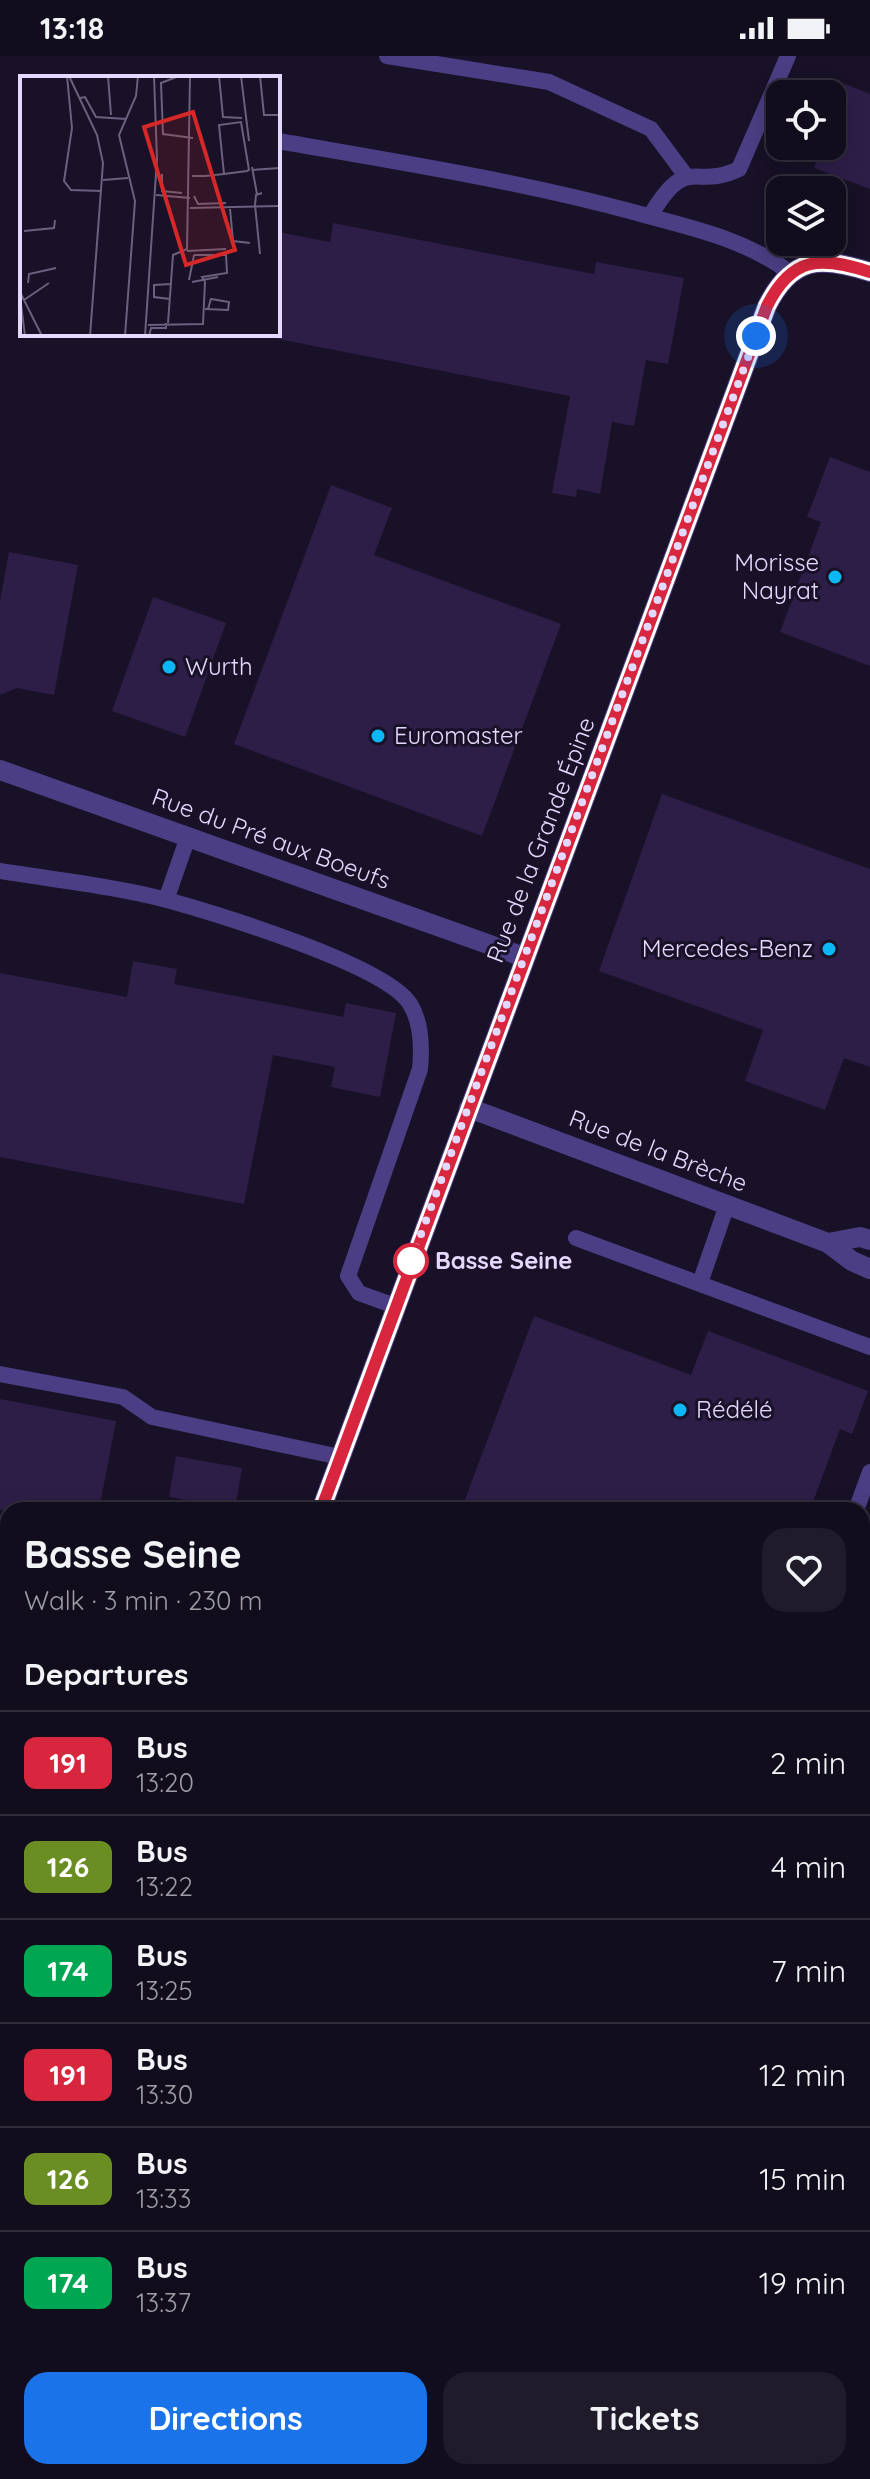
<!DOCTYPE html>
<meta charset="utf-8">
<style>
:root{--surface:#120d1d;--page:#1f1b2a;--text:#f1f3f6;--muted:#9c9ca4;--line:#312d3b;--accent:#1a73e8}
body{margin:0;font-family:Quicksand,sans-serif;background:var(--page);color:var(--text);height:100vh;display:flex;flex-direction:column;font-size:30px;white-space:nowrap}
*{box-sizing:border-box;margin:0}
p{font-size:26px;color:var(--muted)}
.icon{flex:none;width:44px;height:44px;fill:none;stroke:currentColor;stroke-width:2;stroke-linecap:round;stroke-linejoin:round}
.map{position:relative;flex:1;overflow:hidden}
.sheet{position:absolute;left:0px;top:1446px;width:870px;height:978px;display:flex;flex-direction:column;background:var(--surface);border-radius:24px 24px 0 0;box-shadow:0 4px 20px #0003,0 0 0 2px var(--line)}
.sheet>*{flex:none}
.badge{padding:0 16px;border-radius:12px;font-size:28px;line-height:52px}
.controls{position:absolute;left:766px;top:24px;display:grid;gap:16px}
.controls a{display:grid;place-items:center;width:80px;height:80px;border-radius:16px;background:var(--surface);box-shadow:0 4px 20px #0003,0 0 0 2px var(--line);font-size:40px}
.you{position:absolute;width:40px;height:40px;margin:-20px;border:6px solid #fff;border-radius:50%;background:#1a73e8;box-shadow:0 0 0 12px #1a73e833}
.map>.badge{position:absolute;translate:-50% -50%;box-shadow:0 0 0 4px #fff}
h2{padding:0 24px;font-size:30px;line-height:72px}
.round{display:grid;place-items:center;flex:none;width:84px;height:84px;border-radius:24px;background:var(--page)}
.headline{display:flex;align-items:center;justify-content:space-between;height:136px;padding:0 24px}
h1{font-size:38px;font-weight:700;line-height:60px}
.action{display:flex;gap:16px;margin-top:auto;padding:16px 24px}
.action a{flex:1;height:92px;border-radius:24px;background:var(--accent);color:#fff;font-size:32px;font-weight:700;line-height:92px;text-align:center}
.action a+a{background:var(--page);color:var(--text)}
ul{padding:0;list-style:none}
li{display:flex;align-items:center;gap:24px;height:104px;padding:0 24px;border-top:2px solid var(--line)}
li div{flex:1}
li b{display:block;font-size:30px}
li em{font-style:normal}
li .badge{min-width:88px;font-weight:700;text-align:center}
.status{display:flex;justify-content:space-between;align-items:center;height:56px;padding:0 40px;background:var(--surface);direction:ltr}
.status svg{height:22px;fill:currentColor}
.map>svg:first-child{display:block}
.building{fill:#2d1e47}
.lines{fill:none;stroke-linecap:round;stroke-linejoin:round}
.lane{stroke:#4c3e84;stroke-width:16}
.street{stroke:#4c3e84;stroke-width:20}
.primary{stroke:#da64f9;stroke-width:20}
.rail-casing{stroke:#0cb7f6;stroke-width:9}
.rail{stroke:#181127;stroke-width:6;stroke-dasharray:18;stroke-linecap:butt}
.line-casing{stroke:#fff;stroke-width:18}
.line{stroke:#d7263d;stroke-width:12}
.walk{stroke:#e3d8fd;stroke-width:8;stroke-dasharray:0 14.4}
.poi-dot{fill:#0cb7f6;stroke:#181127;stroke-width:3}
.stop-dot{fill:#fff;stroke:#d7263d;stroke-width:4}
.labels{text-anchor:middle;stroke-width:6;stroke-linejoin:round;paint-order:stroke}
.poi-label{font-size:24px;fill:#e3d8fd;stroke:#181127;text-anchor:start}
.street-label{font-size:24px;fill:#e3d8fd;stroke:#181127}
.stop-label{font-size:24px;font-weight:bold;fill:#e3d8fd;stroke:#181127;text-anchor:start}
.inset-road{fill:none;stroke:#69617d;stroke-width:2}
.view{fill:#d62828;fill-opacity:0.15;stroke:#d62828;stroke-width:4}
.inset-edge{fill:none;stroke:#e3d8fd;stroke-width:4}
</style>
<div class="status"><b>13:18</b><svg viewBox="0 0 49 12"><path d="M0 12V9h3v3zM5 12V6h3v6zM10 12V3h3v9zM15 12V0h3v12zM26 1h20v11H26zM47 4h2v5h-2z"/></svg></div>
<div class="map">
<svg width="870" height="2423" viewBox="0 0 870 2423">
<rect width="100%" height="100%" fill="#181127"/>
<path class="building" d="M845 28 870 38V133L814 112 822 90H832V63Z
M333 167 594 218 596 206 684 222 668 308 646 304 634 370 612 366 600 438 577 433 576 441 552 437 570 340 278 283V176L330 186Z
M830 401 870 416V610L780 576 821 466 807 461Z
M331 429 392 452 374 499 561 568 482 780 234 688Z
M9 496 78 509 54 639 17 632 0 639V545Z
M153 541 226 567 185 681 112 655Z
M662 738 870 813V1011L844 1002 825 1054 745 1025 763 974 599 915Z
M133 905 177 913 174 928 343 961 346 947 396 957 380 1041 331 1031 335 1011 273 999 244 1148 0 1101V917L127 941Z
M534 1260 691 1319 708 1275 868 1335 852 1378 840 1373 810 1454H461Z
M0 1343 116 1365 99 1454H0Z
M176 1400 242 1412 235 1453 169 1441Z"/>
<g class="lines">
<path class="lane" d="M387 0 549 26 651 73 686 120
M278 85C398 106 519 125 637 157 691 172 743 182 789 216
M650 160C688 96 693 135 739 113L788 0
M0 815C55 824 114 830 167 844 217 858 386 909 410 948 422 967 422 992 420 1013L348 1220 359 1237 395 1250
M166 844 188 781
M576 1182 870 1291
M700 1227 727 1149
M0 1318 123 1341 152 1361 340 1401
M856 1454 870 1416
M545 2423 547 2416"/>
<path class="street" d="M0 714 524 901
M469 1052 828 1187 852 1205 870 1213
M828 1187 860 1181 870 1184
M321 1454 767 250C792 200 821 200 870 216
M8 2423 10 2416"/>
<path class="primary" d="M862 1686 870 1664
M862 1817 870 1792
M638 2423 640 2416
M672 2423 674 2416"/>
<g class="rail-casing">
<path id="rail" d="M862 2161 870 2136
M783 2423 785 2416"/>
</g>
<use href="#rail" class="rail"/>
</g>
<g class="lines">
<g class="line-casing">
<path id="line" d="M321 1454 767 250C792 200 821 200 870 216"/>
</g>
<use href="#line" class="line"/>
<path class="walk" d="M411 1205 756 280"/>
</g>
<g class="poi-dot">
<circle cx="835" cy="521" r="8"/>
<circle cx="169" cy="611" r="8"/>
<circle cx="378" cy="680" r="8"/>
<circle cx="829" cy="893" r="8"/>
<circle cx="680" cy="1354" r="8"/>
</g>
<circle class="stop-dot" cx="411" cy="1205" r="16"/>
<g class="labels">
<g class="poi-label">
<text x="819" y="515" text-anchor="end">Morisse<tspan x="819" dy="28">Nayrat</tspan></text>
<text x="185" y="619">Wurth</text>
<text x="394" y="688">Euromaster</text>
<text x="813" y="901" text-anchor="end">Mercedes-Benz</text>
<text x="696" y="1362">Rédélé</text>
</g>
<g class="street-label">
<text transform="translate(271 783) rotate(20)" y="8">Rue du Pré aux Boeufs</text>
<text transform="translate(541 784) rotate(-69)" y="8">Rue de la Grande Épine</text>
<text transform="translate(658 1095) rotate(21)" y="8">Rue de la Brèche</text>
</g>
<g class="stop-label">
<text x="435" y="1213">Basse Seine</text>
</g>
</g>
<g transform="translate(20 20)">
<rect width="260" height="260" fill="#181127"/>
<path class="inset-road" d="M47 0 52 52 44 105 51 114 82 115M49 0 77 59 83 87 70 260M88 0 91 39M159 0 141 7 143 58 173 62M199 0 203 41 222 42M221 0 229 65M240 0 244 39H260M60 22 65 21 76 41 106 43M232 91 237 118M232 94 260 92M142 98V115L162 117M172 100H185L204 98 227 95 229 94 221 46 199 49 204 98M83 104 108 102M136 119 170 122M174 120 178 128 206 127M170 132 260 130M210 133 213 165 230 167M4 155 34 152 35 144M167 175 206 173M240 178 235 129 236 119 242 117M174 179H206L207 197 182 201 185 206M169 204 174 179M172 206 198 201M8 207 9 198 36 192M0 216 22 260M0 220 5 260M150 223 134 221V209L151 208M4 224 29 207M185 233 208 234 209 226 191 223 188 233M148 247 153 179 167 173 170 0M128 249 183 248 185 206M105 260 115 125 99 59 116 20 118 0M125 260 137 83 134 0M129 260 131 252H146V247"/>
<path class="view" d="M173 36 215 174 166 189 124 51Z"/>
<rect width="260" height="260" class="inset-edge"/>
</g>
</svg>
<div class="controls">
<a><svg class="icon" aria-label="locate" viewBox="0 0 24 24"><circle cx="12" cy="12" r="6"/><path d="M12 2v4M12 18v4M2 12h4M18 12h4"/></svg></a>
<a><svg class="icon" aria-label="layers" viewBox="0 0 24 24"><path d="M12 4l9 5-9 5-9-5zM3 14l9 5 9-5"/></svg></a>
</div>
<div class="you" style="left:756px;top:280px"></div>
<section class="sheet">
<div class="headline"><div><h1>Basse Seine</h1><p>Walk · 3 min · 230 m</p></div><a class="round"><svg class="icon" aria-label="heart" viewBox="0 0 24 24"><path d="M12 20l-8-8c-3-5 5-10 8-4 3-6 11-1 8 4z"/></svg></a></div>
<h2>Departures</h2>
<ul>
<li><span class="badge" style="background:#d7263d;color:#fff">191</span><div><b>Bus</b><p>13:20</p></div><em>2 min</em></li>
<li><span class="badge" style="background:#6b8e23;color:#fff">126</span><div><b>Bus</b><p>13:22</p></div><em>4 min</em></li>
<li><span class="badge" style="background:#00a651;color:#fff">174</span><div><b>Bus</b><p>13:25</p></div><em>7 min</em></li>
<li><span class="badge" style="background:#d7263d;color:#fff">191</span><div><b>Bus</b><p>13:30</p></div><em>12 min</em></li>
<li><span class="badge" style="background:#6b8e23;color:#fff">126</span><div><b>Bus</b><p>13:33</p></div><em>15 min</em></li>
<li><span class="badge" style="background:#00a651;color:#fff">174</span><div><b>Bus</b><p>13:37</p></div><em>19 min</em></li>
</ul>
<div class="action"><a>Directions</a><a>Tickets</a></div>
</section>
</div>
